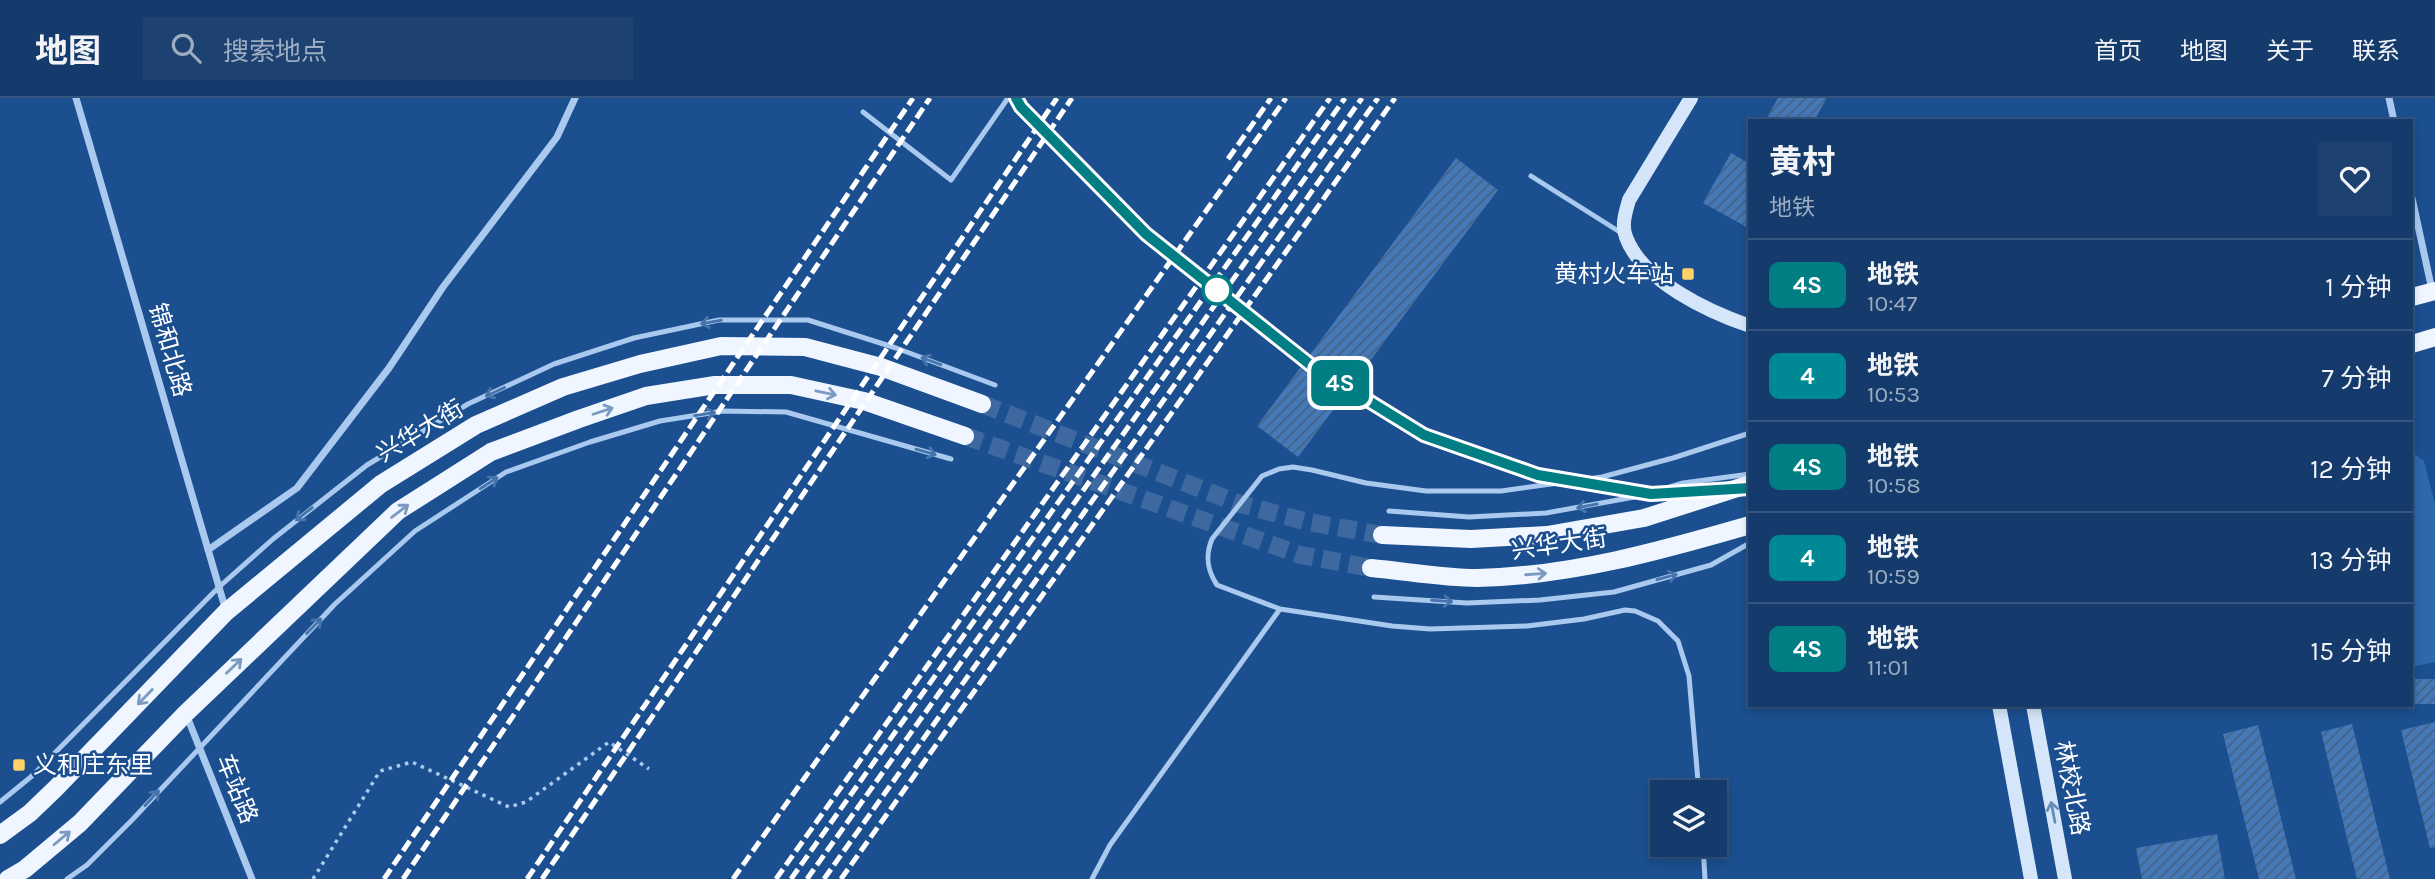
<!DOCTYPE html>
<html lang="zh">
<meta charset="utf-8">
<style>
:root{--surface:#143b6b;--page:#1d4271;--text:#f1f3f6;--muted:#9dadc1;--line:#33557e}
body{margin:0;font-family:Karla,"Noto Sans SC",sans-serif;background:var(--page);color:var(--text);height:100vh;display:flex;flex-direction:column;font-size:26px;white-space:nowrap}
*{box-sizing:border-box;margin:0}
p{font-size:23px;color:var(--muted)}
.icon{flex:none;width:38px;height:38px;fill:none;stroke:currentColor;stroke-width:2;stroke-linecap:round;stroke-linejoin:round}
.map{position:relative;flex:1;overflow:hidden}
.details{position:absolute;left:1748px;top:21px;width:665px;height:588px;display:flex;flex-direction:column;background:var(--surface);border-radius:0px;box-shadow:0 4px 10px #0003,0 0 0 2px var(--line)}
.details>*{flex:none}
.badge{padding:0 14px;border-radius:10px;font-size:24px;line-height:46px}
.controls{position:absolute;left:1650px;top:682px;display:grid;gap:14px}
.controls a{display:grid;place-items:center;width:77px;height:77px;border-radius:0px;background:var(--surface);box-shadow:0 4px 10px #0003,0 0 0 2px var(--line);font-size:35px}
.map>.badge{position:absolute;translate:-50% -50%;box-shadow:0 0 0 4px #fff}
.round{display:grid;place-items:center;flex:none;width:74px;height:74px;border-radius:0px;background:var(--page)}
.summary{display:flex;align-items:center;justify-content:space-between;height:119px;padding:0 21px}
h1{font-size:33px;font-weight:700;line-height:52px}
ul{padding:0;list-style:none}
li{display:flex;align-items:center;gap:21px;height:91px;padding:0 21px;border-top:2px solid var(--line)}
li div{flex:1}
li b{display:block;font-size:26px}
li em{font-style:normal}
li .badge{min-width:77px;font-weight:700;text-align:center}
header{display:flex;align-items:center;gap:42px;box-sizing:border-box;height:98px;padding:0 35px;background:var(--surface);border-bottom:2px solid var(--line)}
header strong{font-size:33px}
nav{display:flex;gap:38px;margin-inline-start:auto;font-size:24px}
.search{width:490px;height:63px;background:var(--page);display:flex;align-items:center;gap:18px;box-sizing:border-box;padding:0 24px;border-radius:0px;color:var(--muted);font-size:26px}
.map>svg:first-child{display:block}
.green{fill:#2e69ad}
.building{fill:url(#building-hatch)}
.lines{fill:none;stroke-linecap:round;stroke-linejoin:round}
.primary-tunnel{stroke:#3d69a0;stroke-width:18;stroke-dasharray:18 9;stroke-linecap:butt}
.path{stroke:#a9c9ee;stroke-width:3.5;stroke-dasharray:3.5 5;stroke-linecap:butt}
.service{stroke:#a9c9ee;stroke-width:5}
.minor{stroke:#a9c9ee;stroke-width:7}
.secondary{stroke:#d6e6fa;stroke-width:14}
.primary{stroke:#f0f6ff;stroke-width:18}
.rail{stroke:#fff;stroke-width:5;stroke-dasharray:12 5;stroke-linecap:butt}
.oneway{stroke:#4674ac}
.oneway2{stroke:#7b9ac1}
.oneway3{stroke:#668bba}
.line-casing{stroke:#fff;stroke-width:16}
.line{stroke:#007e84;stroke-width:10}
.poi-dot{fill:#ffd166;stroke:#1b4f8f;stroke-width:2.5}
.stop-dot{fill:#fff;stroke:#007e84;stroke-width:3.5}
.labels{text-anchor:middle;stroke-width:5;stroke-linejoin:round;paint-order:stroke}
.poi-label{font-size:24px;fill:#fff;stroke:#1b4f8f;text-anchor:end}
.street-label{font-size:24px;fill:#fff;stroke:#1b4f8f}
</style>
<header>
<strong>地图</strong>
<div class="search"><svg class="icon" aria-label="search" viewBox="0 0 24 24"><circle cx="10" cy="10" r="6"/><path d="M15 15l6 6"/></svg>搜索地点</div>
<nav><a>首页</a><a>地图</a><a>关于</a><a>联系</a></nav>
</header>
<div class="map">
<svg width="2435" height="781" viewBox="0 0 2435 781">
<defs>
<pattern id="building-hatch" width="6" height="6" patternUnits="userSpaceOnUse" patternTransform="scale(1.75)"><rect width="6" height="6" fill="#4478b7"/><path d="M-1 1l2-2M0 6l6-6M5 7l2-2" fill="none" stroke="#486282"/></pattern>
</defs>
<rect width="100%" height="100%" fill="#1b4f8f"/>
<path class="green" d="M2412 354 2424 363 2435 406V564L2412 569Z"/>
<path class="building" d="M1778 0H1827L1814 23H1765Z
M1731 55 1750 66V131L1703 105Z
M1456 60 1498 92 1298 359 1257 328Z
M2412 581H2435V606H2412Z
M2435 624V749L2430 750 2401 632Z
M2352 626 2390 781H2357L2321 634Z
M2258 627 2296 781H2259L2223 636Z
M2217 736 2225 781H2142L2136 750Z"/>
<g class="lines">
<path class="primary-tunnel" d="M982 306 1240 406 1308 424 1382 437
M965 338 1301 457 1371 470"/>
<path class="path" d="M313 781 380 673 412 664 509 709 526 704 609 644 649 671"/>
<path class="service" d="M863 14 951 82 1008 0
M1531 78 1623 136
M1389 413 1469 419 1546 415 1640 398 1683 385 1750 376
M1374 499 1467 505 1540 502 1614 494 1711 467 1750 445
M1699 695 1689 578 1678 543 1658 523 1635 513 1625 512 1584 521 1527 528 1430 531 1392 528 1280 511 1217 487C1207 472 1205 458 1212 441L1262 378 1279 371 1293 369 1312 372 1366 385 1426 393H1501L1602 379 1673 360 1750 335
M0 704 32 678 219 489 273 441 367 367 468 306 554 266 634 240 719 222H808L896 250 995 287
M1703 747 1705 781
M67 781 87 767 132 722 335 506 415 433 506 374 590 344 660 323 723 313 786 314 951 361
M1092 781 1110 747 1280 511"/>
<path class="minor" d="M76 0 226 513
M2389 0 2394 23
M2412 100 2432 192
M208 452 297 390 389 270 443 189 557 39 575 0
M186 616 252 781"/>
<path class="secondary" d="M1691 0 1629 102C1626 113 1621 127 1626 139 1642 183 1709 214 1750 228
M1999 607 2031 781
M2033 607 2065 781"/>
<path class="primary" d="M2412 199 2435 193
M2412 246 2435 239
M1382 437 1471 441 1547 437 1644 420 1750 386
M1371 470C1405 473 1442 480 1477 480 1571 478 1660 453 1750 427
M0 737 30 715 56 690 226 514 381 386 476 327 563 289 640 266 721 248 805 249 881 269 982 306
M8 781 25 771 80 725 185 616 398 413 491 354 579 321 646 298 715 287H791L864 303 965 338"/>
<path class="rail" d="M1228 61 1271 0
M384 781 913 0
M403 781 930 0
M527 781 1057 0
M542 781 1072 0
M733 781 1286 0
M776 781 1330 0
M791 781 1345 0
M807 781 1362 0
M824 781 1378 0
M841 781 1395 0"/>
</g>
<defs><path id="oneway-shaft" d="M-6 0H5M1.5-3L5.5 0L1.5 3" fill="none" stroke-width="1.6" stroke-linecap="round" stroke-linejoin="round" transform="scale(1.75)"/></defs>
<g class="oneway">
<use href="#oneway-shaft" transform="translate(711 224) rotate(170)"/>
<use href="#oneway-shaft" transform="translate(931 263) rotate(-160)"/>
<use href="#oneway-shaft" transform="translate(495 294) rotate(155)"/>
<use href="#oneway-shaft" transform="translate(705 316) rotate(-9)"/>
<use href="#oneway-shaft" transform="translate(926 354) rotate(16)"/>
<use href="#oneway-shaft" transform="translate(489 385) rotate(-33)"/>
<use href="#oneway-shaft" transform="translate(1587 408) rotate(169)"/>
<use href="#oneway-shaft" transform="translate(304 416) rotate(142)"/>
<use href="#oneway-shaft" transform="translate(1667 479) rotate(-15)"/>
<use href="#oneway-shaft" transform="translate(1442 503) rotate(4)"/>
<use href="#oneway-shaft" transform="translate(314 528) rotate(-46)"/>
<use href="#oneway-shaft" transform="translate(152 700) rotate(-48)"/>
</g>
<g class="oneway2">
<use href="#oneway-shaft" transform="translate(826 295) rotate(12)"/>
<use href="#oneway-shaft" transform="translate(603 313) rotate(-18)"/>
<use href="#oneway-shaft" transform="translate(400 413) rotate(-37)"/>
<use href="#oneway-shaft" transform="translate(1536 476) rotate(-4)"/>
<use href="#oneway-shaft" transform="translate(234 568) rotate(-44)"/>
<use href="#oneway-shaft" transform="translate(145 599) rotate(134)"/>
<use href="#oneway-shaft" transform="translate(62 740) rotate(-40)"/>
</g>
<use class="oneway3" href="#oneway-shaft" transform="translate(2053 714) rotate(-101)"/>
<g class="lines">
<g class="line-casing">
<path id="line" d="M1016 0 1021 9 1146 136 1312 268 1424 337 1538 377 1651 396 1750 390"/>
</g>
<use href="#line" class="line"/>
</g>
<g class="poi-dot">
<rect x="1681" y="169" width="14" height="14" rx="3.5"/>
<rect x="12" y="660" width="14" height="14" rx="3.5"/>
</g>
<circle class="stop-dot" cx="1217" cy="192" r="14"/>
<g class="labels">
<g class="poi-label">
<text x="1674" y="184">黄村火车站</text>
<text x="33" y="675" text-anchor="start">义和庄东里</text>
</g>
<g class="street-label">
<text transform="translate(170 252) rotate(74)" y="8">锦和北路</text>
<text transform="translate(420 333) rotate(-31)" y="8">兴华大街</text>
<text transform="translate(1559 446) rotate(-8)" y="8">兴华大街</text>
<text transform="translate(2072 690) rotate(79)" y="8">林校北路</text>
<text transform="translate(237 691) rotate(68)" y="8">车站路</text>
</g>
</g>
</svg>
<div class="controls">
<a><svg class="icon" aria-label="layers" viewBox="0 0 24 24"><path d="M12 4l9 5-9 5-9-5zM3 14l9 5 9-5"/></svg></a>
</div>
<b class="badge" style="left:1340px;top:285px;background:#007e84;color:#fff">4S</b>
<section class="details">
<div class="summary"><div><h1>黄村</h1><p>地铁</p></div><a class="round"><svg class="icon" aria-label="heart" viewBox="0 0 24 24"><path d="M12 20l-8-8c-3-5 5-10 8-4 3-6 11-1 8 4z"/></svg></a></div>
<ul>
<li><span class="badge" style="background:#007e84;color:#fff">4S</span><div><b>地铁</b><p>10:47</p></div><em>1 分钟</em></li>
<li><span class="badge" style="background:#008994;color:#fff">4</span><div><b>地铁</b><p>10:53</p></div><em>7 分钟</em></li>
<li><span class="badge" style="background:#007e84;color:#fff">4S</span><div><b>地铁</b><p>10:58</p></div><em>12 分钟</em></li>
<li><span class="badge" style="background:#008994;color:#fff">4</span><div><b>地铁</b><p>10:59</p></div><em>13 分钟</em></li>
<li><span class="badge" style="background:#007e84;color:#fff">4S</span><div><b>地铁</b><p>11:01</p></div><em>15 分钟</em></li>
</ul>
</section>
</div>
